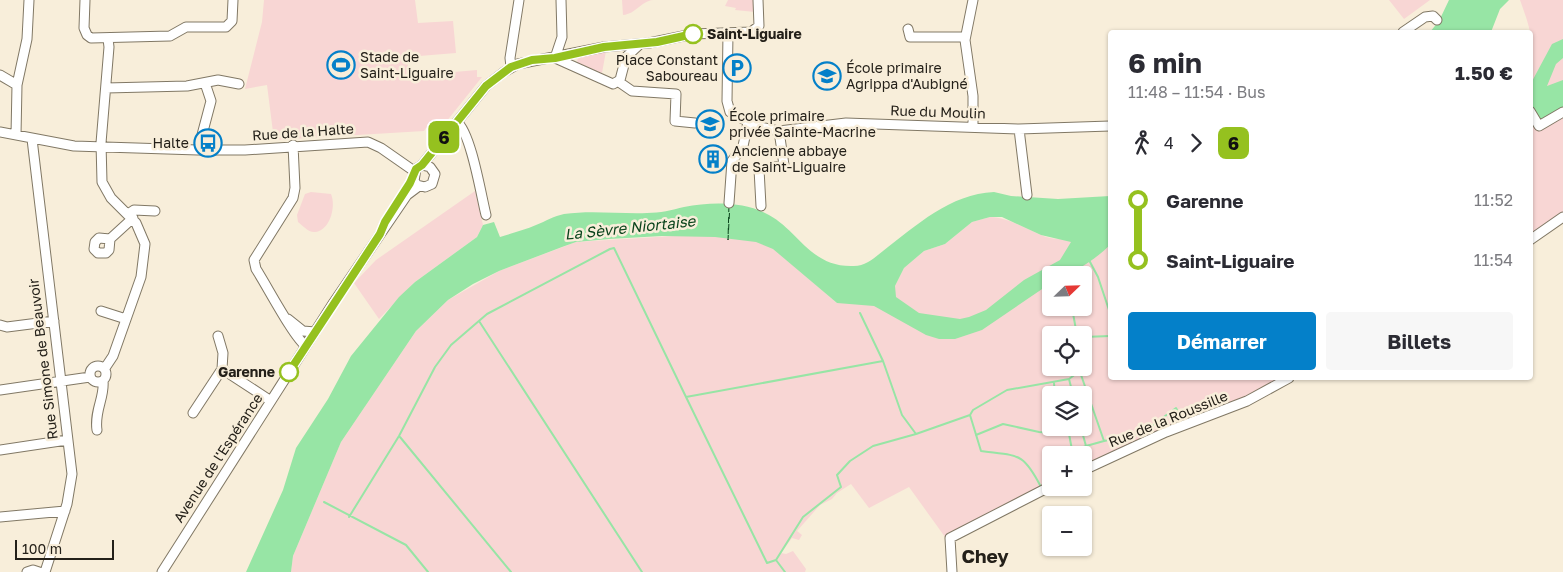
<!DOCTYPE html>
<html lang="fr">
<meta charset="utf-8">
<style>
:root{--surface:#fff;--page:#f7f7f7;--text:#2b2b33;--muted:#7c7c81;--accent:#0480c9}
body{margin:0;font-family:"Golos Text",sans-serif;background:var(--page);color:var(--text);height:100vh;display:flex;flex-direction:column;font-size:19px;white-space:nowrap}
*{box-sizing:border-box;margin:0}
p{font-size:16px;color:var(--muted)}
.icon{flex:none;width:28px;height:28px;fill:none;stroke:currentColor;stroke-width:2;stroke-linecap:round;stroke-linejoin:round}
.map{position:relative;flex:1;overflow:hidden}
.drawer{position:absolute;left:1108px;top:30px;width:425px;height:350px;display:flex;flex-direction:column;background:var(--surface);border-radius:5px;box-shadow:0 1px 4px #0004}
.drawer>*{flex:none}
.badge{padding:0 10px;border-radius:8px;font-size:18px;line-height:32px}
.needle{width:32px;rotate:67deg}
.tools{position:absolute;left:1042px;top:266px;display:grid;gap:10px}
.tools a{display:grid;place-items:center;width:50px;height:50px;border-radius:5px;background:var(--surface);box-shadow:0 1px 4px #0004;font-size:25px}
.scale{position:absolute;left:15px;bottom:12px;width:99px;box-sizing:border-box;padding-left:5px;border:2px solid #242019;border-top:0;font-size:14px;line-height:18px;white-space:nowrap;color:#242019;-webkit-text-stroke:4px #f8eeda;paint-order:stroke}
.map>.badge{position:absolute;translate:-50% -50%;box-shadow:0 0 0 2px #fff}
.legs{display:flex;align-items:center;gap:8px;height:55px;padding:0 20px;font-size:16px}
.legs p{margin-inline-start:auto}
.headline{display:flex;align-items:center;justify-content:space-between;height:85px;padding:0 20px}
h1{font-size:28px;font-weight:700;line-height:38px}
.action{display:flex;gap:10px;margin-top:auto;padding:10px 20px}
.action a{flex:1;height:58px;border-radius:5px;background:var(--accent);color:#fff;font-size:20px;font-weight:700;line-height:58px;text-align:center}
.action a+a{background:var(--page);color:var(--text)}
ul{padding:0 20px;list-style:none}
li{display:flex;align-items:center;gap:18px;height:60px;font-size:19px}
li i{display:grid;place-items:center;width:8px;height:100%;margin:0 6px;background:currentColor}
li i::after{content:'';width:12px;height:12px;margin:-6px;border:4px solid;border-radius:50%;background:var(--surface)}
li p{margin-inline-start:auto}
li:first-child i{background:linear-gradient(#0000 50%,currentColor 0)}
li:last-child i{background:linear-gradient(currentColor 50%,#0000 0)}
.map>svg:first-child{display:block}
.green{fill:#f8d6d4;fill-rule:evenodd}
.water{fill:#97e5a5;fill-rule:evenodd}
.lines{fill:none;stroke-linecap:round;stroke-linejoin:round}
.stream{stroke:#97e5a5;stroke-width:2}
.ferry{stroke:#0a441c;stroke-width:1;stroke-dasharray:6 5;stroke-linecap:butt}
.minor-casing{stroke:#817865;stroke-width:11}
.minor{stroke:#fff;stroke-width:9}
.line-1-casing{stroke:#fff;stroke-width:11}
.line-1{stroke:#95c11f;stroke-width:8}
.stop-1-dot{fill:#fff;stroke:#95c11f;stroke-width:2.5}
.labels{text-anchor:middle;stroke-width:5;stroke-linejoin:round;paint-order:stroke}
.stop-label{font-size:14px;font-weight:bold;fill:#242019;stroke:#f8eeda;text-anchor:start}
.poi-label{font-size:14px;fill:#242019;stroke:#f8eeda;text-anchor:start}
.street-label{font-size:14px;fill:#242019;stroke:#f8eeda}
.water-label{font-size:15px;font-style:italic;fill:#0a441c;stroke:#f8eeda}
.district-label{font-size:19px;font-weight:bold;fill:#242019;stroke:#f8eeda}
</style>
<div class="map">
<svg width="1563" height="572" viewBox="0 0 1563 572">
<rect width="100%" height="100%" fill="#f8eeda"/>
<path class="green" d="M264 0H415L418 23 453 21 456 53 407 57 409 76 477 70V77H482L442 127 441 123 426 128 424 131 274 140 267 85 245 89 262 22Z
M622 0H653C641 1 636 14 623 15Z
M728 0H754L755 12 735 10 736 8 725 6Z
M1389 0H1430L1404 19Z
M1520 0H1563V219L1530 243V63C1536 42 1527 20 1520 0Z
M606 51 602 73 577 63 578 54Z
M475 191 483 225 477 237 415 282 379 319 354 283 376 260Z
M311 192 331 194C336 205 331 230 315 232 309 233 302 225 298 222L297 215 305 194Z
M990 217C1009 218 1023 227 1041 235 1061 244 1089 236 1110 233V378H1295L1281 387 1202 419 1084 474V455H1051V488H1056L953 539 945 537 909 487 869 508 851 484 837 493 832 499 820 505 797 531 802 535 799 540 792 538 781 553 786 554 793 551 806 569 805 572H291L293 556 341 442 416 331 448 300 499 271 576 242 753 231 837 303 895 286 904 268 924 251 945 244 972 222ZM1051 275H1084V308H1051ZM1051 335H1084V368H1051ZM1051 395H1084V428H1051Z"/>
<path class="water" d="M1449 0H1509L1500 9 1491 32H1430L1439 21Z
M1563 39V58L1556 64 1547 86 1563 80V107L1530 126V85L1552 44Z
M994 192 1011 196 1058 199 1110 196V245C1093 261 1074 275 1051 275V283L982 330 955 339H939L926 335 874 306 837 303 773 249 756 242 715 237 662 236 609 239 576 242 562 247 499 271 473 284 448 300 416 331 341 442 293 556 291 572H246L283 490 296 448 328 399 351 356 399 297 415 282 477 237 483 225 494 222 500 237C512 233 525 230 536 225 546 221 554 216 564 214 591 210 619 214 647 213 660 213 672 210 684 207 710 202 741 201 765 213 798 228 809 268 854 266 866 266 874 258 883 251 917 225 950 194 994 192ZM990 217H1002L1041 235 1071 242 1060 260 1024 280 986 310 969 317 960 319 919 313 896 297 895 286 904 268 924 251 945 244 972 222Z"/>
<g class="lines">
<path class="stream" d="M1089 260 1098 277 1110 313
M1072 308 1077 335
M479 321 642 572
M1084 337 1110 336
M1080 372 1104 441 1086 446
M1069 379 1073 395
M1054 383 1055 395
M686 397 767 563 776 560 803 517 841 487 837 475 850 461 873 446 916 434 902 415 883 361
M970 415 973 410 1007 390 1069 379 1089 364 1091 360 1084 354
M916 434 970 415 981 451C1019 456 1023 452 1041 487
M976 435 1003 424 1039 432 1069 434 1073 455
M400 437 511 572
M1104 441 1142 433 1176 408 1182 419
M1074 451 1086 446 1081 428
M324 502 406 545 428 572
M349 517 399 436 435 367 451 345 487 314 610 249 614 248 686 397 883 361 860 313
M776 560 785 572"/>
<path class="ferry" d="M729 203H730L728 240Z"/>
<g class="minor-casing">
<path id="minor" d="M85 0 84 28 87 35 91 38 170 36 186 27H226L232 21 233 0
M973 0 965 40 973 96V126
M908 29 910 37H965
M1403 32 1425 17 1433 16 1437 20
M728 33 727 101 730 112 756 126 779 131 846 123 1019 129 1110 126
M555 58 613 84 620 80 626 57 639 45
M555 58 562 37 561 0
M511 67 510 58 519 0
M0 75 17 85
M619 82 632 91 676 94 675 121 695 123
M106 88 187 86 218 80 239 84
M1530 111 1539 126 1563 112
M457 122C471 133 481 195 486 215
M1019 129 1027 195
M0 132 74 146 198 150H245L368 142 381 148 414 171
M16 135 17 85 27 39 29 0
M32 139 72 474 67 504 45 572
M293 145 295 188 293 198 254 260 256 269C266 284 294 338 306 346
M198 150 211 101 205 83
M422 165 430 167 435 174 432 184 425 187 417 185 414 181 416 169 422 165 486 86 504 72 518 64 604 47 649 43 693 34 751 32 759 26 758 0
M729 203 732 161 743 146 748 123
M761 206 759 169 784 165 779 131
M128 214 134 210 155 211
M110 239 109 250 106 253H98L94 249 95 242 99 238 110 239 133 218
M1530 240 1563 217
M101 311 126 319
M288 319 303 331 315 332
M0 325 7 327 54 321
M218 336 223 353 222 369 271 401
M90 374a8 8 0 1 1 16 0a8 8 0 1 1-16 0Z
M105 368 113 356 141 277 145 244 136 223 111 198 102 182 101 143 109 47 108 39
M0 390 90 377
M193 413 222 369
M97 430C94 411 105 397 103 381
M0 450 67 440
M1084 470 1166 432 1247 401 1289 378
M0 517 65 511
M27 572 33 570 39 572
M162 572 334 302 407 195 419 186
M952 572 950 538 1051 486"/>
</g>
<use href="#minor" class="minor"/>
</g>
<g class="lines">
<g class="line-1-casing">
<path id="line-1" d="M289 372 380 234 385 222 410 183 416 169 422 165 486 86 511 67 532 60 555 58 604 47 657 42 693 34"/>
</g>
<use href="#line-1" class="line-1"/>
</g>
<defs>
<g id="stadium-ring" transform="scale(1.4375)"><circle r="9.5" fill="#f8eeda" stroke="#0480c9" stroke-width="1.5"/><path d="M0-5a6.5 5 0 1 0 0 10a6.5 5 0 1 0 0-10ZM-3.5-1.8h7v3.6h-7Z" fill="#0480c9"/></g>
<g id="parking-ring" transform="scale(1.4375)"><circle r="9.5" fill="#f8eeda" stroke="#0480c9" stroke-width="1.5"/><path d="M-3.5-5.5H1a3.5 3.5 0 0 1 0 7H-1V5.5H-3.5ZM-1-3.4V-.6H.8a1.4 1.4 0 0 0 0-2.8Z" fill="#0480c9"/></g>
<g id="school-ring" transform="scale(1.4375)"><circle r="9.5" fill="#f8eeda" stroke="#0480c9" stroke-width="1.5"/><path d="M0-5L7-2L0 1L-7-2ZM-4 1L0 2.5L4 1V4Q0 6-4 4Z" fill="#0480c9"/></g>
<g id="bus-ring" transform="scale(1.4375)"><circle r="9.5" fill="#f8eeda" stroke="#0480c9" stroke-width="1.5"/><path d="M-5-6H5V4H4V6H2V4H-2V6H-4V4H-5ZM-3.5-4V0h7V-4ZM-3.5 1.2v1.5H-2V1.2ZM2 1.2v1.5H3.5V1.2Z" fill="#0480c9"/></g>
<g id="building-ring" transform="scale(1.4375)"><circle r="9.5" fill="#f8eeda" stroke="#0480c9" stroke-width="1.5"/><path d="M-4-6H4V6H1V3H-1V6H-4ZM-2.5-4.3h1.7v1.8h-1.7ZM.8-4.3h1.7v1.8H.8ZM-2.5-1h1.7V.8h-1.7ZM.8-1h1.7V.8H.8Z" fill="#0480c9"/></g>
</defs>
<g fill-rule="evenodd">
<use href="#stadium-ring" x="341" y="65"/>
<use href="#parking-ring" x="737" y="68"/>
<use href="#school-ring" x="827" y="76"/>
<use href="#school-ring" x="710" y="124"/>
<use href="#bus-ring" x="208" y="143"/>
<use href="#building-ring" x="713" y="159"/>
</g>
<g class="stop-1-dot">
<circle cx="693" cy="34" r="9"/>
<circle cx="289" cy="372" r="9"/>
</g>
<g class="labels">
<g class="stop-label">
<text x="707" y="39">Saint-Liguaire</text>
<text x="275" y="377" text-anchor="end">Garenne</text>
</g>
<g class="poi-label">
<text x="360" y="62">Stade de<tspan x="360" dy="16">Saint-Liguaire</tspan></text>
<text x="718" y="65" text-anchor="end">Place Constant<tspan x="718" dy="16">Saboureau</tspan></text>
<text x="846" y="73">École primaire<tspan x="846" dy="16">Agrippa d'Aubigné</tspan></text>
<text x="729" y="121">École primaire<tspan x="729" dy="16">privée Sainte-Macrine</tspan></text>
<text x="189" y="148" text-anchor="end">Halte</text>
<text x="732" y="156">Ancienne abbaye<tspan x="732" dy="16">de Saint-Liguaire</tspan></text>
</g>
<g class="street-label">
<text transform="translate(938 112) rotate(2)" y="5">Rue du Moulin</text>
<text transform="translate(303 132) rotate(-4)" y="5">Rue de la Halte</text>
<text transform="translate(43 359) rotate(-97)" y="5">Rue Simone de Beauvoir</text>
<text transform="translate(1168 419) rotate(-22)" y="5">Rue de la Roussille</text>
<text transform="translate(218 458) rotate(-57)" y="5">Avenue de l'Espérance</text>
</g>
<g class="water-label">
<text transform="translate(630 228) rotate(-6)" y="5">La Sèvre Niortaise</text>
</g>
<g class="district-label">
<text x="985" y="563">Chey</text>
</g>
</g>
</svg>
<div class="tools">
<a><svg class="needle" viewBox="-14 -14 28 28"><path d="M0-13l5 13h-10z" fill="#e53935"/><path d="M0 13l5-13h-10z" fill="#7c7c81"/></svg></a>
<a><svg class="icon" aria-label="locate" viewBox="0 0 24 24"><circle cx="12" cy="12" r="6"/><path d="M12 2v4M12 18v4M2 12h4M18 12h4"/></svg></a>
<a><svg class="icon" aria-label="layers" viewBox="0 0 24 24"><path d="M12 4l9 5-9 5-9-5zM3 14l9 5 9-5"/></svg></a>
<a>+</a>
<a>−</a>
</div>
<div class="scale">100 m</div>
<b class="badge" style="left:444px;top:137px;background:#95c11f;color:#111">6</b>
<section class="drawer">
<div class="headline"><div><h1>6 min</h1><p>11:48 – 11:54 · Bus</p></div><b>1.50 €</b></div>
<div class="legs"><svg class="icon" aria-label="walk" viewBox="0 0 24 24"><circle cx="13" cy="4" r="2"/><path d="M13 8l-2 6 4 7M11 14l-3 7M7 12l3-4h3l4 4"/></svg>4<svg class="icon" aria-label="forward" viewBox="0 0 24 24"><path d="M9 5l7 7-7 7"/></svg><b class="badge" style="background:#95c11f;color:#111">6</b></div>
<ul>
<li><i style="color:#95c11f"></i><b>Garenne</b><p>11:52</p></li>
<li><i style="color:#95c11f"></i><b>Saint-Liguaire</b><p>11:54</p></li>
</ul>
<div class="action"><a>Démarrer</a><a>Billets</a></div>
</section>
</div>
